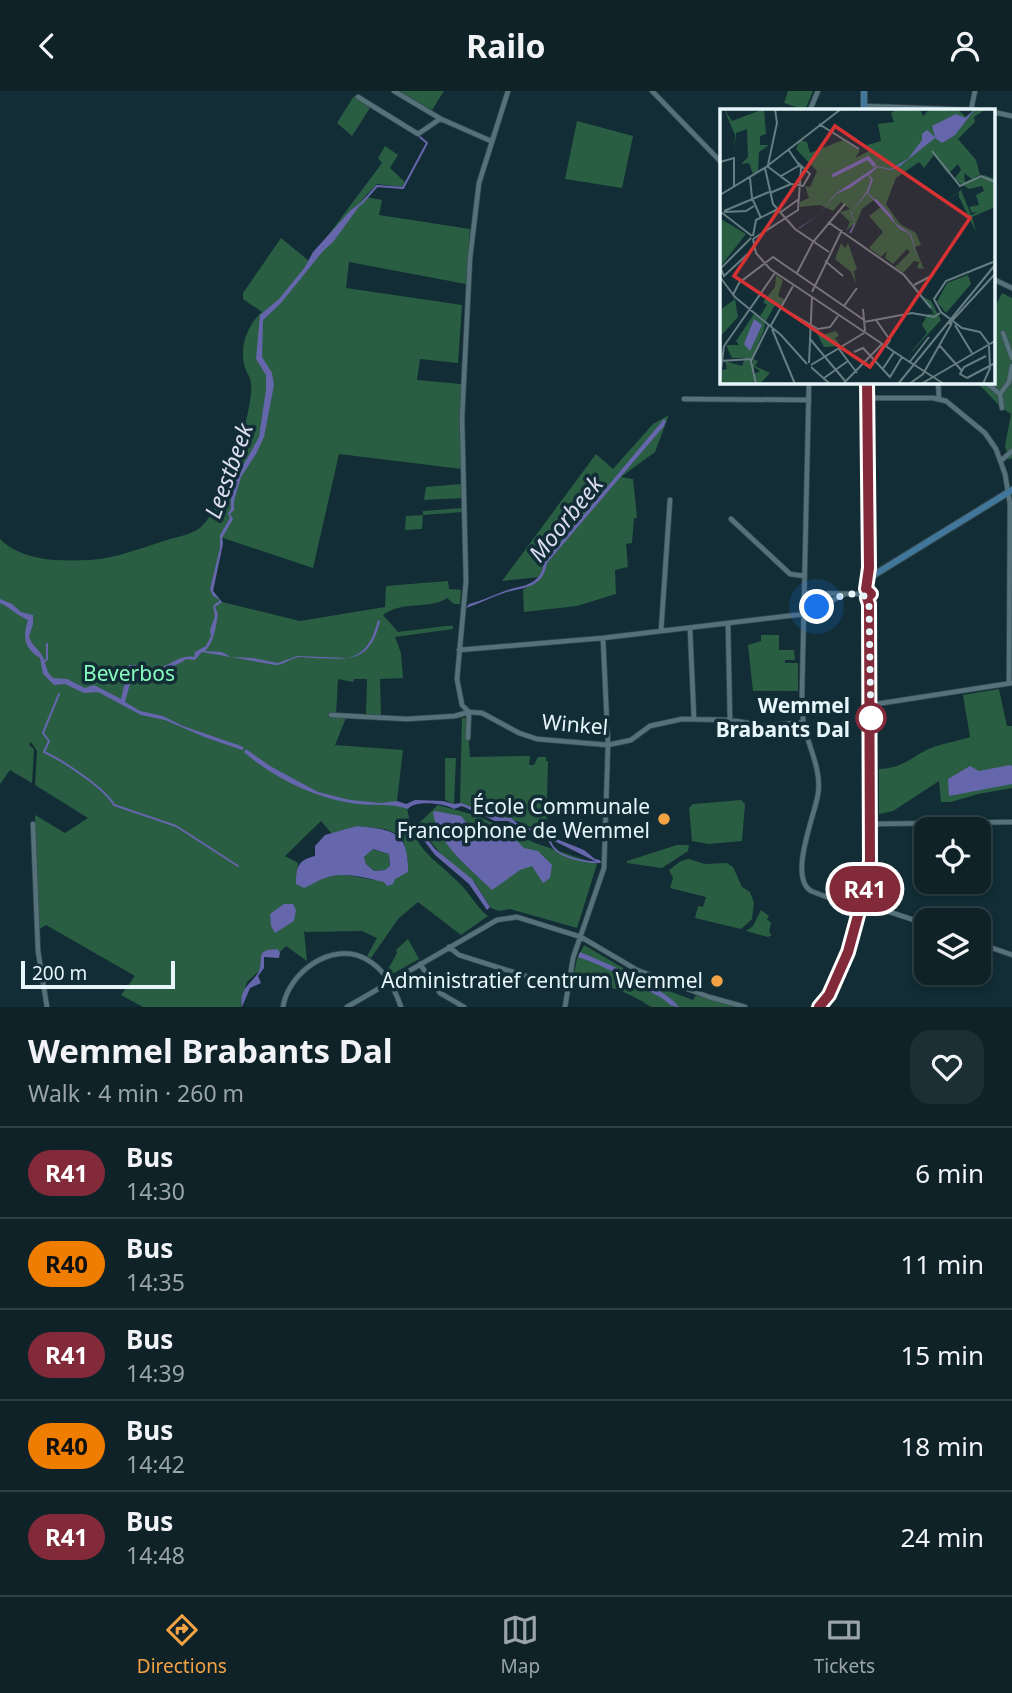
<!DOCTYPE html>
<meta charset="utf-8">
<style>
:root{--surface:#0e2228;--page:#1c2f34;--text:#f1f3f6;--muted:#9ba4a8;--line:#2e3f45;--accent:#f4a344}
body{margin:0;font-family:"Noto Sans",sans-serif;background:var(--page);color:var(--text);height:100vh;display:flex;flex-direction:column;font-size:26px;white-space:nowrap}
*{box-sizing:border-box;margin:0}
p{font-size:23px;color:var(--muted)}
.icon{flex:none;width:38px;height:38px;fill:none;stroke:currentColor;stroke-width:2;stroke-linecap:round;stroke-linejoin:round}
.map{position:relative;height:916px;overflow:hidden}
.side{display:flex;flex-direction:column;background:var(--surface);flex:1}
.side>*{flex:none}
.badge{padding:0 14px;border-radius:23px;font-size:24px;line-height:46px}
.controls{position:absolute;left:914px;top:726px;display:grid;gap:14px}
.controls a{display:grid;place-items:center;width:77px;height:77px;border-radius:14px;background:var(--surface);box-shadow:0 4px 10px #0003,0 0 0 2px var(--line);font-size:35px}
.scale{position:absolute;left:21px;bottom:18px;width:154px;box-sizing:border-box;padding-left:7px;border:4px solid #e6f6fb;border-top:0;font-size:19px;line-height:24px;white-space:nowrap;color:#e6f6fb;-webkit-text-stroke:5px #122d35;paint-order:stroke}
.you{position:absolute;width:35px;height:35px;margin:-18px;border:5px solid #fff;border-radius:50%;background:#1a73e8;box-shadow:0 0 0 10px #1a73e833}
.map>.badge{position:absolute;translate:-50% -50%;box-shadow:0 0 0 4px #fff}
.round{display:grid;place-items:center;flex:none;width:74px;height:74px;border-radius:21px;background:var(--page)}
.overview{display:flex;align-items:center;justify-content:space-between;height:119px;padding:0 28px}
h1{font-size:33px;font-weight:700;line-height:52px}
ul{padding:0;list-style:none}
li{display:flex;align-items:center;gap:21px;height:91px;padding:0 28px;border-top:2px solid var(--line)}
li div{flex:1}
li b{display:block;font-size:26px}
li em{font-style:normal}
li .badge{min-width:77px;font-weight:700;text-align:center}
header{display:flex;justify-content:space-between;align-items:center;height:91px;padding:0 28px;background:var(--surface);font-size:32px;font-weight:700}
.dock{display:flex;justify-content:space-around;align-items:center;height:98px;border-top:2px solid var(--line);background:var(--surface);font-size:19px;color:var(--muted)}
.dock a{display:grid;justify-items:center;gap:4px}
.dock .on{color:var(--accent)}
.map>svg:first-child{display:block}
.green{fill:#2a5e43;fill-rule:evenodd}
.water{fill:#6666ac;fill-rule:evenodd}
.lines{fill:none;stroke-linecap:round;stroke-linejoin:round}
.stream{stroke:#6666ac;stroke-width:2}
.street-casing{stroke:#374b52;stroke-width:6}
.secondary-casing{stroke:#374b52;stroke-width:8}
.street{stroke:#55717a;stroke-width:4.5}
.secondary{stroke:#40779b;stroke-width:6}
.line-casing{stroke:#fff;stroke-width:16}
.line{stroke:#822a3a;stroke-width:10}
.walk{stroke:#e6f6fb;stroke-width:7;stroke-dasharray:0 12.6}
.stop-dot{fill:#fff;stroke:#822a3a;stroke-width:3.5}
.poi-dot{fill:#f4a344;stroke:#122d35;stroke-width:2.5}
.labels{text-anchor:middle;stroke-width:7;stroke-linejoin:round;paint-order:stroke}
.park-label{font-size:21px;fill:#86fbbe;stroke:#122d35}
.stop-label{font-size:21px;font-weight:bold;fill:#e6f6fb;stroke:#122d35;text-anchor:end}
.street-label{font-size:21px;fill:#e6f6fb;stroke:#122d35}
.poi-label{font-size:21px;fill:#e6f6fb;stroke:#122d35;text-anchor:end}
.water-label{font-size:23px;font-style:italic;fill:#dbdcf1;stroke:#122d35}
.inset-river{fill:none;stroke:#6666ac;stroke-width:3.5}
.inset-road{fill:none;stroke:#677d84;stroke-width:2}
.view{fill:#d73233;fill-opacity:0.15;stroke:#d73233;stroke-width:3.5}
.inset-edge{fill:none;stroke:#e6f6fb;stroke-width:3.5}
</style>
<header><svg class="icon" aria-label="back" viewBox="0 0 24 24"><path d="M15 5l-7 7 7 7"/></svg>Railo<svg class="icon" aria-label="person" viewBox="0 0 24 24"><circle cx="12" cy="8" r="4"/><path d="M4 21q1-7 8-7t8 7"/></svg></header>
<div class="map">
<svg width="1012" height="916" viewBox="0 0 1012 916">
<rect width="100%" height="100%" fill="#122d35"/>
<path class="green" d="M398 0H444L432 19Z
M788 0H813L805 19 784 12Z
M354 5 370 17 352 45 337 32Z
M577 30 633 45 622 97 565 88Z
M385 55 398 64 390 77 405 91 402 96 377 93 361 110 366 106 382 109 379 124 470 138 466 193 349 171 346 197 462 214 458 272 420 268 417 289 461 293 462 378 339 363 313 477 223 447 213 500 222 511 300 530 385 516 386 495 448 490 449 498 461 499 460 513H454L447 507C431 519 402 509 383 524L398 541 446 535H453V538L395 546 401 562 403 587 380 588 381 625 366 624 367 588H354L353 591 338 588 336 623 346 627 335 654 403 659 397 710 407 717C415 761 430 763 459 792 470 802 476 816 488 825L461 844 418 811 398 828 371 867 367 865 377 847 362 840 305 841 304 839 307 870 286 855 280 861 275 858 262 865 259 880 247 891 241 910 242 916H143L121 904 135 885 46 834 38 839 35 724 65 742 88 727 35 694 37 660 31 651 29 654 34 658 32 692 10 679 0 693V448C23 471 60 470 90 469 117 467 141 457 167 449 179 445 192 444 201 436 220 420 255 318 251 292 250 285 245 279 244 273 240 254 248 233 262 221L243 208V202L281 147 309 170 382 72 378 67ZM321 730 332 743 357 735 385 738 399 744 403 748 408 770 395 788C377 793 359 784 340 784 325 785 311 791 296 792L298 772 285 765Z
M1002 202 1012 207V367L1009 369 1005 355 1011 323C997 315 988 301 976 291L993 290V237L996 230 993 227V220Z
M669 324 655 361 621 386 633 388 637 427H634L632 452 626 453 628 476 615 479 616 503 577 515 524 521 523 499 540 486 502 490 596 363 613 378 653 333Z
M462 393 463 407 424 409 426 396Z
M463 417V421L423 424 422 438 405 439 406 425 423 424V420Z
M761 544H779V559H794L795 569H785V572H798V600H753L748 554 761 550Z
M999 598 1007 635H1012V697L978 703 951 711H941L939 690 893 720 879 723V678C905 677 910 666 931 657 941 653 958 650 970 646L963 604Z
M462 627H467L470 666 530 665 529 674H534L538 666H546V670H548L546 743C534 738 520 730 509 728 492 724 477 718 460 712Z
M445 667H456L454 713 445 709Z
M741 709 745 713 742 750 709 753 692 750 689 717 693 713Z
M438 714 478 725 535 752 597 773 577 837 510 818 499 820 491 817 475 792 440 762 417 734Z
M677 754H689L688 760 662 777 627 772V770Z
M372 758 389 763 390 776 385 779 374 780 366 773 364 766Z
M689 768 705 773 727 772 733 776 742 796 750 801 754 812 752 828 741 838 695 827 698 815 703 816 706 806 670 797 673 787 669 779 681 770Z
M761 819 769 825 767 828 771 832 769 841 772 844 768 846 746 840 753 835Z
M408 848 419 868 389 885 386 882 397 862 396 859Z
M584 854 635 884 659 892 658 896 693 909 696 904 698 905 737 916H651C628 900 601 892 573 887L577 868Z"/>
<path class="water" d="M363 110 333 151 323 160 281 212 263 229 262 266 272 282 274 294 264 346 256 363 241 386 234 410V419L230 423 233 428 222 447 223 453 213 500 222 511 215 516 218 523C216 535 214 552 205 560L222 561 231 566 253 567 278 572 297 565 347 567C367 563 373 547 378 529L380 530C370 573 349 568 312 567 307 567 300 565 295 567 288 569 284 574 275 574L202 561 195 569 186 568C173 579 153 577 137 582L134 576 131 577V589L125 611 140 620 163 625 183 635 241 655 244 657 242 659 207 647 165 629 141 624 98 601 84 602 65 593 54 594 43 583 40 567C23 556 23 546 28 529 18 525 11 517 0 512V508L12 513 21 521 33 524V533L29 546C32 555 39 558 43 566 47 574 45 580 53 587L67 588 85 597 94 594 121 608 129 574H136L139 580C146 577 149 578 156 578 169 576 179 563 194 566L195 561 206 555 211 545 210 539 215 525 213 515 220 509 213 505 210 498 220 457V444L230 427 228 422 231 418C230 404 234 386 240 373H244L259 346 266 299V284L256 268 260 224 279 208 305 176 313 161 351 119Z
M664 328 666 330 664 335 547 472C543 498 523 496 504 502 491 506 479 513 466 517L469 513C481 510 491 505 502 501 519 494 541 497 544 471Z
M246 658 270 675 318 701 350 709 381 712 397 710 406 713 415 709 443 710 454 713 461 712 498 726 511 727 517 732 584 759 595 768 600 769 599 772 542 744 514 734 508 730H495L462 715 454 718C444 712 415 709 408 718 392 712 375 715 358 713 317 708 275 688 244 661Z
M1010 674 1012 675V693L949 705 948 688 970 675 979 680Z
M435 720 461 725 474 741 480 745 495 737 509 742 524 757 538 760 552 774 550 787 543 792 532 775 520 779 492 799C471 778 436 752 433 721Z
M357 735C392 739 409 739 408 781L395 788 393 793 387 795 384 791C366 787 343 780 325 787 318 789 311 794 304 797L296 793C296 776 298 769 315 765V755L325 744ZM373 758 389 763 390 775 385 779 374 780 366 773 364 766Z
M425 745 435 758 472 788 490 816 487 819 469 793 435 764 422 747Z
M284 813H293L296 819 294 830 275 842 271 835 270 823Z
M277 858 280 861 279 867 264 866V877L258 885 261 892 250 897 242 916C238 897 253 892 259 880 261 875 260 868 262 862L267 859Z
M580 861C604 871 665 897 679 916 670 916 667 910 660 906 634 892 606 875 578 866Z"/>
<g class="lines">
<path class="stream" d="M361 113 377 95 403 97 427 52 420 46
M44 571 47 568V553
M59 603 43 642 49 650 44 661C62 669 106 698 114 714L176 735 238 775
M548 747C550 750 551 754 554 757 562 767 588 772 600 771"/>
<g class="street-casing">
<path id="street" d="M394 0 441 28 491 50
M652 0 722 72
M358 6 418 43 440 28
M864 15 975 19
M810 19 818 0
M971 19 975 0
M993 21 1012 25
M993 188 1012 197
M1003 242 1012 267
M809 290 802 602C802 613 802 624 804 635 809 656 822 681 818 703 815 724 788 786 811 800L853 816 878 817 926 833
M938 290 939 308
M984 290 1000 303
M868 307H933L946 310 985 342 996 358 1005 383 1010 413 1009 592
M684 308 809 309
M1002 317 1000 303 1009 291 1012 275
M1003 368 1012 360
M731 428 790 483 804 485
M804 502 861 503
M728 534 730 629
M690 538 694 628
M661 540 670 409
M459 559 603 547 804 523 845 503
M870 614 1012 592
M469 621 462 614 457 588 466 490 462 327 470 167 479 92 508 0
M331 624 407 628 455 625 469 621 482 622 519 642 537 648 608 654 631 649 650 635 682 628 730 629 765 635 803 631
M468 647 469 621
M33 733 38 860 47 916
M872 733 1012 731
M978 852 1012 864
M449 856 459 864 567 898
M420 873 440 902 464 916
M283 916C288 882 332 849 366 868 384 878 395 898 401 916
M347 916 497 829 517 826 581 846 637 879 709 906 745 916
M565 916 573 867 604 777 608 654 603 547"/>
</g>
<g class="secondary-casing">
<path id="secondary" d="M864 0V19
M869 487 1012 399
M867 507 861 503 866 498 869 477 867 290
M819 916 829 904 848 861 869 778 872 733 869 513 867 507 871 503 866 498"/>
</g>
<use href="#street" class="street"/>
<use href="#secondary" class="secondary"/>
</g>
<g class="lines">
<g class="line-casing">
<path id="line" d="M819 916 829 904 848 861 860 817 870 770 869 513 867 507 871 503 866 498 869 477 867 290"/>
</g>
<use href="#line" class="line"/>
<path class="walk" d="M817 516 845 503H861L867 507 869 513 871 640V627"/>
</g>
<circle class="stop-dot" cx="871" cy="627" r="14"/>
<g class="poi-dot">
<circle cx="664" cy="728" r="7"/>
<circle cx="717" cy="890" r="7"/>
</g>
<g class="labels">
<g class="park-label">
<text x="129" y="590">Beverbos</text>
</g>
<g class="stop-label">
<text x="850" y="622">Wemmel<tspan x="850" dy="24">Brabants Dal</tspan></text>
</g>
<g class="street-label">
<text transform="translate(575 634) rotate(5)" y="7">Winkel</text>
</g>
<g class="poi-label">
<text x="650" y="723">École Communale<tspan x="650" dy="24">Francophone de Wemmel</tspan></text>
<text x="703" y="897">Administratief centrum Wemmel</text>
</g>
<g class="water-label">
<text transform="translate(229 380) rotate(-70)" y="8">Leestbeek</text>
<text transform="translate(566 428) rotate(-51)" y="8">Moorbeek</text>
</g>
</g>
<g transform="translate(720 18)">
<rect width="275" height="275" fill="#122d35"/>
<path d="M4 0 12 12 44 0 46 25 40 27V36H49L39 43 38 62 33 65 29 54 21 55 28 48 27 20 16 24 14 45 15 26ZM177 0H200L203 7 210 0H237L246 8 255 0H266L254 8 255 13 238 30 256 51 260 66 252 70 244 64 245 73 264 66 275 70V98L252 108 256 123 239 88V83L228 91 225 101 227 92 229 90 241 81 251 106 258 103 252 104 249 98 259 96 256 86 264 82 262 77 249 80 234 70 241 61 238 55 228 65 214 46 204 59 199 53 176 69 166 95 180 115 196 124 201 136 195 138 204 160 197 159 199 153 194 152 183 164 175 158 190 143 187 140 173 155 165 149 167 142 161 148 149 139 163 123 149 107 162 97 155 90 142 100 131 127 135 114 126 122 130 113 120 103 130 100 121 93 113 102 100 96 80 98V93L89 89 85 77 90 78 97 62 76 40 80 31 87 33 90 44 123 31 140 42 135 49 149 42 147 36 161 32 158 15 174 13 171 4ZM1 110 26 125 0 158V111ZM121 134 125 139 128 134 137 160 134 162 136 175 131 163 115 150ZM56 166 63 171 58 187 65 191 63 197 56 194 46 212 40 207 47 196 43 193 55 178ZM248 166 251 175 226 204 217 193 227 174ZM204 188 211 192 221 211 186 249 207 224 202 216 208 205H214ZM15 190 18 208 0 228V201ZM34 205 45 214 44 221 32 249H12L6 236H19L16 232ZM95 221 102 226 116 222 119 227 115 229 121 237 104 238ZM25 249 30 250 34 265 40 262 32 257 33 250 38 252 35 257 50 264 40 275H0L2 261 7 260 5 252 22 257Z" fill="#2a5e43"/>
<path d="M255 0 235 26 222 34 215 29 180 57 170 61 158 58 149 66 153 70 148 84 153 89V90H156L163 97 171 106 175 114 191 125 198 151 190 125 180 120 147 84 132 103V107L135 112V115L131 124H129L135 113 132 108 131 104 147 82 151 70 148 66 130 79 116 85 99 106 80 119 77 120 99 106 115 85 157 57 170 60 188 50 202 31V25L207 21 215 28 212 17 236 5 245 9ZM34 210 42 216 30 242 24 235Z" fill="#6666ac"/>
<path class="inset-river" d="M112 67 148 49 155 57"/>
<path class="inset-road" d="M99 15 139 40M212 42 240 77 261 67 275 73M0 53 14 49V77M48 56 57 14 55 0M47 57 71 75 83 77 90 65 78 54M45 59 53 95 75 120 109 143M61 67 80 56M30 69 32 89 41 109M50 84 71 75M0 86 46 58 121 0M4 102 49 83M1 103 32 127M4 103 26 102 34 97M61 103 79 90M108 113 184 166 211 199M33 127 36 111 58 100M33 130 36 144 50 160 182 248M33 130 78 101 81 59 68 40M105 152 123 167M0 157 4 167 34 139M0 160 31 129M77 164 93 133 125 95M0 168 15 188 61 226 87 255M194 176 213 166M92 183 122 121M13 186 19 174 53 148 144 211M124 197 137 179M62 199 98 220 110 218 118 207M143 200 145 222M156 211 170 231 166 237M144 213 192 204 214 208 220 204M229 215 275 165M235 216 252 244M50 218 73 177M52 220 75 275M90 230 126 273M269 235 260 223 242 219 221 203 214 190 226 172 273 153M220 237 242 262M119 240 137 264M134 243 143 239 170 268 182 248M182 248 224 275M0 252 32 250M89 254 92 188M189 254 209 228M91 256 144 224M91 258 110 275M162 261 174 243M0 269 4 237 55 164M104 269 128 252M247 269 240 265 244 258 266 247M247 269 275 254M36 275 31 252 49 216M123 275 162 235M178 275 275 156M189 275 203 265 232 214M201 275 275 232M263 275 270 259 269 237"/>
<path class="view" d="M115 17 250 109 150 258 14 167Z"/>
<rect width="275" height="275" class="inset-edge"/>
</g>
</svg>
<div class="controls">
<a><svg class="icon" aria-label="locate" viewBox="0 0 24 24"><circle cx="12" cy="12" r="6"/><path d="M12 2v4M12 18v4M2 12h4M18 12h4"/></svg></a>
<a><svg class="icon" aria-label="layers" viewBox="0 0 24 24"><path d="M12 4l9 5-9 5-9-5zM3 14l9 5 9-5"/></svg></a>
</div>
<div class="scale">200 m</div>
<div class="you" style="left:817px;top:516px"></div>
<b class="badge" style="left:865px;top:798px;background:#822a3a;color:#fff">R41</b>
</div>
<section class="side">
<div class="overview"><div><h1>Wemmel Brabants Dal</h1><p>Walk · 4 min · 260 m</p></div><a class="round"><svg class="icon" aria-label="heart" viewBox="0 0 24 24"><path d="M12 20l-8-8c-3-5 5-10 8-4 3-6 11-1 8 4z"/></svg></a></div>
<ul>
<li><span class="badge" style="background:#822a3a;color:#fff">R41</span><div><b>Bus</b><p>14:30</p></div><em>6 min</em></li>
<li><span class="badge" style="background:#ef7d00;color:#111">R40</span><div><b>Bus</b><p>14:35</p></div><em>11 min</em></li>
<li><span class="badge" style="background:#822a3a;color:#fff">R41</span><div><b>Bus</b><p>14:39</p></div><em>15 min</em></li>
<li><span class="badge" style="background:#ef7d00;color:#111">R40</span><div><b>Bus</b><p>14:42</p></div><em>18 min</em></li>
<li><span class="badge" style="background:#822a3a;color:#fff">R41</span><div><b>Bus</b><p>14:48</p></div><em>24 min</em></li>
</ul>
</section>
<nav class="dock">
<a class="on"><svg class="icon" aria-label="directions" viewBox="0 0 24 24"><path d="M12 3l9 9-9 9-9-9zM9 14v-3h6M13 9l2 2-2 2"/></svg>Directions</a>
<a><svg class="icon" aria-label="map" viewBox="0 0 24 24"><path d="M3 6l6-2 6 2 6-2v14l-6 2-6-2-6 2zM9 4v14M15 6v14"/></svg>Map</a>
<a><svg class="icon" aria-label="tickets" viewBox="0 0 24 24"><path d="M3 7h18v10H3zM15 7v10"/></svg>Tickets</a>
</nav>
